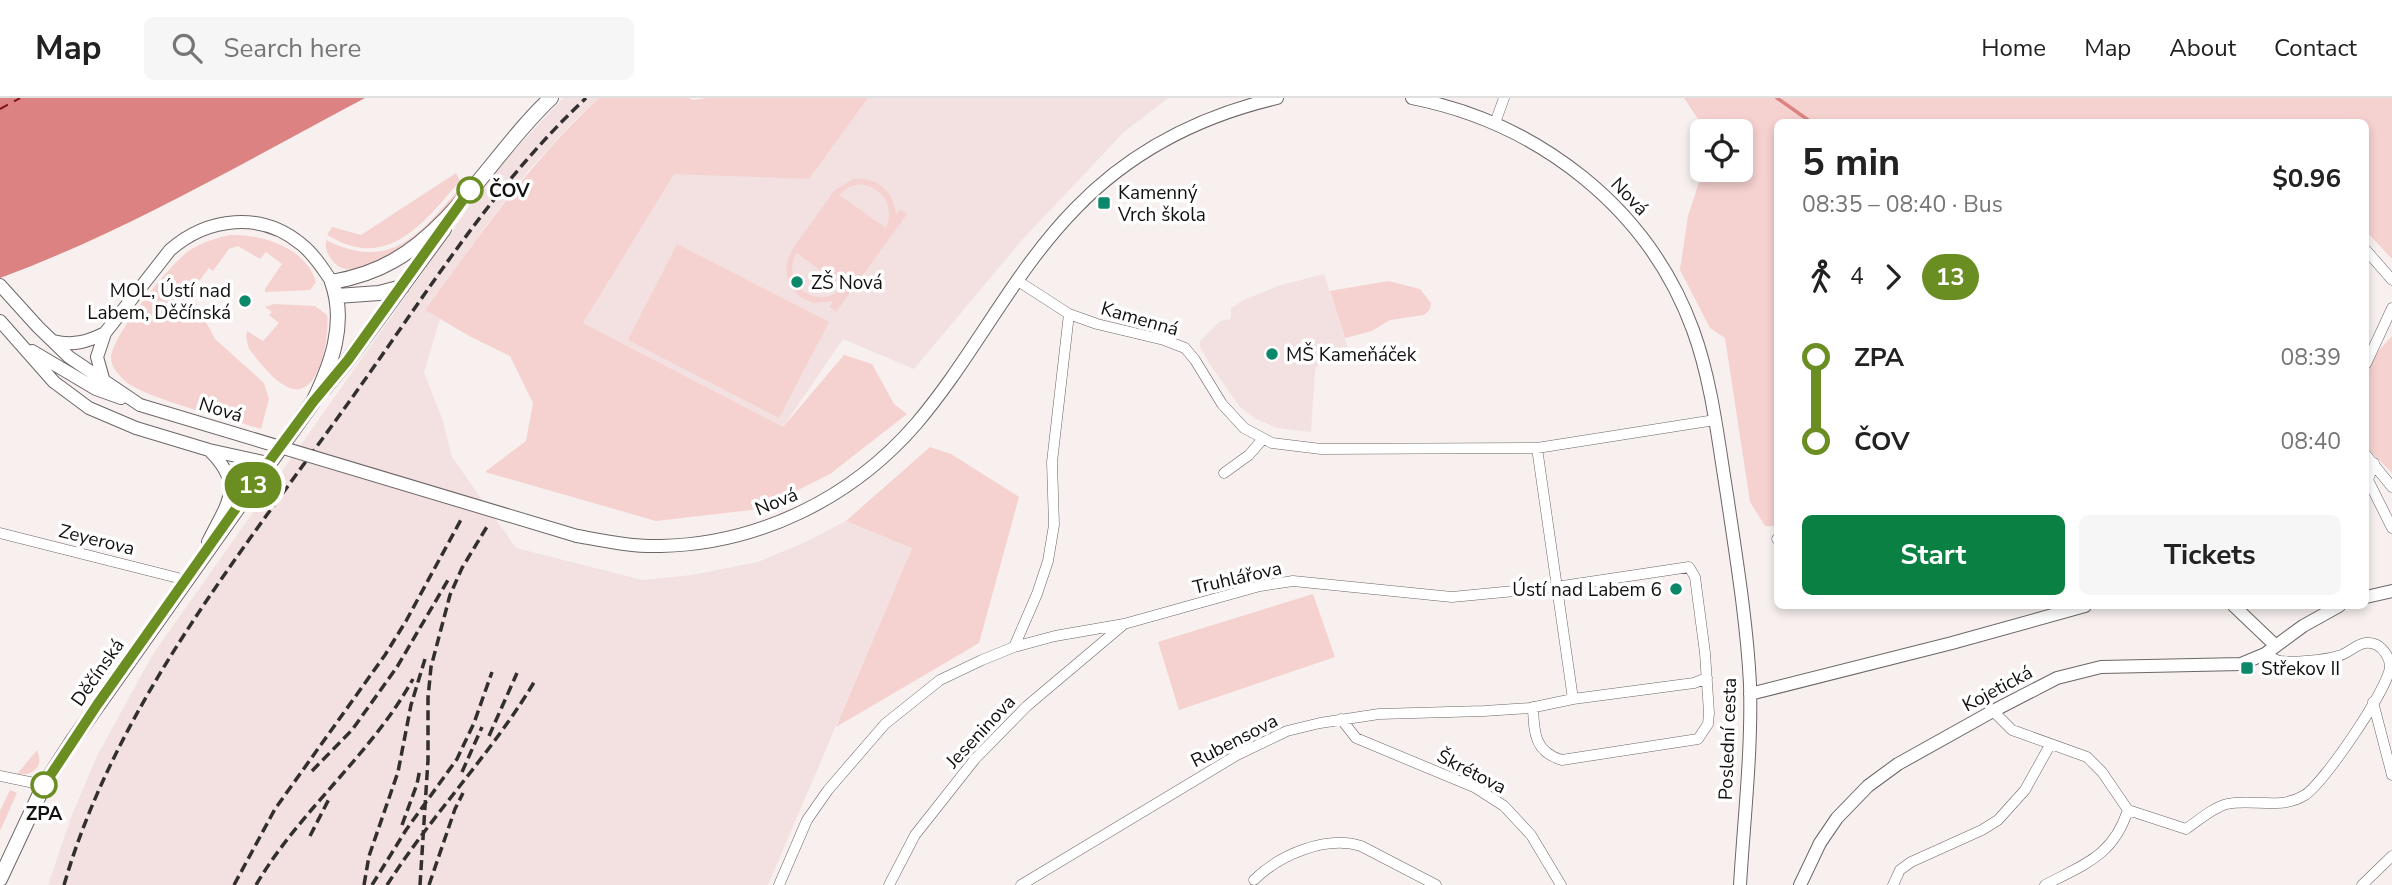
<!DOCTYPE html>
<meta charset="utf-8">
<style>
:root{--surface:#fff;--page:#f6f6f6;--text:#222;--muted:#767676;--line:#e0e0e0;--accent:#0b8043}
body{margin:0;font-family:"Nunito Sans",sans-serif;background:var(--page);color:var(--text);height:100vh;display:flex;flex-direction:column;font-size:26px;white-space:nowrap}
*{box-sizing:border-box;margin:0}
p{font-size:23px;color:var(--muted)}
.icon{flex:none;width:38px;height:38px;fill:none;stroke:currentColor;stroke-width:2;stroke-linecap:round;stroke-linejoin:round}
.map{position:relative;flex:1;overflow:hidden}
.side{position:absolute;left:1774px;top:21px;width:595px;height:490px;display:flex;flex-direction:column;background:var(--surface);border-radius:10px;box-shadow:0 4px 10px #0003}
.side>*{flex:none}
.badge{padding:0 14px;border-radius:23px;font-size:24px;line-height:46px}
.tools{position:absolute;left:1690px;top:21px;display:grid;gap:14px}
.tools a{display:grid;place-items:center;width:63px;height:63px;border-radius:10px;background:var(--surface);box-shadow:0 4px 10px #0003;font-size:35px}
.map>.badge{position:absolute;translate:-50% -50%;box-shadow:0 0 0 4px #fff}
.legs{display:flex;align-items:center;gap:10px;height:77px;padding:0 28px;font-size:23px}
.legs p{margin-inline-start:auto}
.overview{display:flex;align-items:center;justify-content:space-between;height:119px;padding:0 28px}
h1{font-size:38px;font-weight:700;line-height:52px}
.primary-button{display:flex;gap:14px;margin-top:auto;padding:14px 28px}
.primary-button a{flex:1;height:80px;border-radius:10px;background:var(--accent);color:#fff;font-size:28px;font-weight:700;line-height:80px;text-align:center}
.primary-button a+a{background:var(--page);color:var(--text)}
ul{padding:0 28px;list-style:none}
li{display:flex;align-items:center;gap:24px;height:84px;font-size:26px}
li i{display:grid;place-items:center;width:10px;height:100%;margin:0 9px;background:currentColor}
li i::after{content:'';width:18px;height:18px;margin:-9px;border:5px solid;border-radius:50%;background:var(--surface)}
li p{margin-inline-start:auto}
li:first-child i{background:linear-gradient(#0000 50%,currentColor 0)}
li:last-child i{background:linear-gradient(currentColor 50%,#0000 0)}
header{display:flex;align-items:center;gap:42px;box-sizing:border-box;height:98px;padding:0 35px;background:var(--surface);border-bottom:2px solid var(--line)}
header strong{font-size:33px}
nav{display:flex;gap:38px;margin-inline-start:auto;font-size:24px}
.search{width:490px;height:63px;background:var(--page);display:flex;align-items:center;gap:18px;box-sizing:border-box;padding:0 24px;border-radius:10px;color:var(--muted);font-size:26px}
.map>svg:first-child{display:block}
.built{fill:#f2e1e0}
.green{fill:#f5d1cf;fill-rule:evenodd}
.water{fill:#dd8282}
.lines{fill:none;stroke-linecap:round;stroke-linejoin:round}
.stream{stroke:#dd8282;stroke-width:3.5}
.ferry{stroke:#821424;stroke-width:2;stroke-dasharray:9 7;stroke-linecap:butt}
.minor-casing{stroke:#6d6666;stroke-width:11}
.tertiary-casing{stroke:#6d6666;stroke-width:14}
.secondary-casing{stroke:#6d6666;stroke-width:16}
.minor{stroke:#fff;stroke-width:10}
.tertiary{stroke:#fff;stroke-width:12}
.secondary{stroke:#fff;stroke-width:14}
.rail{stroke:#332f2f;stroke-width:3.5;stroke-dasharray:10 5;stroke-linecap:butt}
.tertiary-bridge-casing{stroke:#6d6666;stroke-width:14;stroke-linecap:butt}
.tertiary-bridge{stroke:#fff;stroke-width:12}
.line-1-casing{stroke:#fff;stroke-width:16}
.line-1{stroke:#6b8e23;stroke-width:10}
.stop-1-dot{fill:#fff;stroke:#6b8e23;stroke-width:3.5}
.poi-dot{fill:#0b886a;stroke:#fff;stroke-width:2.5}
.labels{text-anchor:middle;stroke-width:7;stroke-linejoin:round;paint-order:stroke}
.stop-label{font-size:19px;font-weight:bold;fill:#131010;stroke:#fff;text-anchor:start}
.poi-label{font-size:19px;fill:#131010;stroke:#fff;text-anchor:start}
.street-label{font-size:19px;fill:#131010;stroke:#fff}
</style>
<header>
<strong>Map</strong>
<div class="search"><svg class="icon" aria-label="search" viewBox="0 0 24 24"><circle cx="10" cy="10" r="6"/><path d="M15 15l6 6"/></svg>Search here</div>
<nav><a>Home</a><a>Map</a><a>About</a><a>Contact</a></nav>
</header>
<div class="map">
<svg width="2392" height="787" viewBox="0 0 2392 787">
<rect width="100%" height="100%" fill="#f7f0ef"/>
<path class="built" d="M563 0H599L574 23 529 72 491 121 425 212 440 221 424 274 443 323 452 359 516 450 642 482 692 477 758 464 810 442 846 423 912 450 768 787H48L72 717 97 658 153 556 471 106 511 56Z
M868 0H1168L1124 34 1021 143 914 271 843 241 783 329 583 225 674 75 809 81Z
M1324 176 1349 253 1320 264 1315 272 1311 334 1277 330 1256 321 1240 309 1209 265 1200 249V243L1220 223 1231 221V210L1244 202 1278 188Z"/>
<path class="green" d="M599 0H689L693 2 707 0H868L809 81 674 76 583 225 783 329 844 257 872 266 894 306 907 316 830 376 760 411 656 423 485 374 526 343 533 305 510 258 471 239 425 212C479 138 531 63 599 0Z
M1684 0H2392V161L2366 133V24H1778V428H1765L1750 404 1725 240 1710 230 1680 172 1688 118 1703 72H1741V33H1706Z
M456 75 460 83C433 113 400 161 352 148 343 146 335 141 327 137L332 129 361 137Z
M853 81C877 79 894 93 896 117L900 111 907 116 836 214 830 209 833 203 814 205 800 199 789 186 786 168 792 152 834 93ZM860 86C883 89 895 109 886 130L839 97 848 89ZM796 155H797L843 189C818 215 780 187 796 155Z
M461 89C449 118 360 200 332 162 327 155 325 152 326 142 392 175 420 135 461 89Z
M230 137C262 136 306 150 316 184L310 192 265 194V191L282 166 266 154 260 161 238 148 229 151 213 173 209 170 199 183 197 181 185 196 195 203 215 241 264 285 269 301 261 331C233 322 140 299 124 282 118 276 111 269 111 260 112 237 171 165 190 152 203 144 216 140 230 137Z
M677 146 829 224 779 320 628 242Z
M1388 183 1420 191 1431 205 1430 211 1424 217 1390 222 1372 233 1345 240 1330 193Z
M274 206 315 208 327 217C330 236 320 295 295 291 276 288 260 264 249 251L246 239 247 233 263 243 279 225 269 217 272 214 265 209Z
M2392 238V375L2366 349V279L2375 257Z
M930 349 951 356 1019 399 979 545 836 629 912 450 846 423Z
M1313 496 1335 559 1179 612 1158 544Z
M37 652C44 668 34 678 17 676Z
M10 692 17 695 0 733V713Z"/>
<path class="water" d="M0 0H365C246 63 127 133 0 180Z"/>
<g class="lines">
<path class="stream" d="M1777 0 1811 24"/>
<path class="ferry" d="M0 11 20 0"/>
<g class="minor-casing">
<path id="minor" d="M1495 25 1504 0
M2366 152 2392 182
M1018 183 1069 216 1097 226 1164 242 1185 250 1195 262 1222 306 1244 330 1272 345 1321 351 1537 350 1715 322
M2366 266 2392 210
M1537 350 1573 601
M2366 357 2392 389
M2374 365 2368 382 2392 430
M1224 375 1249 357 1262 342
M0 435 186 482
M1777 441H1778
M1014 549 1037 496 1048 463 1054 427 1052 364 1069 216
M2373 604 2392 677
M1993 613 2012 632 2087 659 2102 674 2128 712
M1341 621 1356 640 1476 690 1504 708 1531 737 1561 787
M0 678 44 687
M2128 712 2186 731C2198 723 2212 710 2227 706 2253 700 2279 713 2305 697 2324 685 2388 591 2390 569 2390 560 2384 551 2377 547 2360 539 2352 555 2338 558 2324 562 2294 565 2280 563 2275 562 2270 559 2265 556
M1254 782C1279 757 1326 737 1361 748L1436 787
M779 787 807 722 828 692 885 626 940 582 982 562 1014 549 1055 538 1124 526 1260 488 1293 483 1452 499 1556 489 1689 469 1695 479 1705 555 1709 615 1708 626 1698 641 1562 662C1534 654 1534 634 1533 609
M889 787 915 737 975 661 1027 608 1123 527
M1021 787 1237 657 1287 633 1320 625 1379 616 1484 613 1530 610 1573 601 1694 585 1707 580
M1893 787 1900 772 1911 764 1982 732 1998 722 2025 692 2050 647
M2045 787C2085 766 2113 758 2128 712
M2362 787 2392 758"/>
</g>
<g class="tertiary-casing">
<path id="tertiary" d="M1412 0C1538 25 1648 109 1693 232 1712 284 1718 342 1727 397 1736 458 1747 525 1750 586 1752 653 1744 721 1740 787
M0 187 38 229 69 259 140 307
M0 223 54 284 89 310 136 330 209 352 268 365
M53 243C73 248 87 244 105 235
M32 253 96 291 121 300
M104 284 97 259 105 235 170 152C208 119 261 113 301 146 314 156 323 171 332 184
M577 438C605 443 633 449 661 448 759 446 852 400 916 326 974 258 1013 174 1076 110 1131 53 1200 18 1277 0
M208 444C227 405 246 388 209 352
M2366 499 2392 493
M2234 508 2276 548
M1750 596 1952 545 2085 508
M1800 787 1820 745 1837 720 1868 688 1898 666 1993 613 2057 580 2101 569 2241 566 2265 556 2303 528 2339 508"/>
</g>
<g class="secondary-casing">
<path id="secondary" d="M337 198 379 195 402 189
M324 291 348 262 444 131
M0 781 44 687 71 645 313 304C331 267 347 226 332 184 354 180 374 174 393 163 456 128 498 49 551 0"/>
</g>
<use href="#minor" class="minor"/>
<use href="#tertiary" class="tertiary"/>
<use href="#secondary" class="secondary"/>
<path class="rail" d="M489 638 517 575
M312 673 352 632 397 569 448 482
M462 674 482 629
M402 727 417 686 420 671
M310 738 329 701
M64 787C117 604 245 450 354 297 427 195 494 86 586 0
M234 787 275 711 385 557 406 523 463 418
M256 787C300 712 371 657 413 581
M364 787 369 758 398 674 411 607 425 561
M372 787 406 732 457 661 474 625 492 574
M387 787C433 715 493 654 536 581
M420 787 428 662V600L431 569 450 497 462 470 488 427
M429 787 455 711 463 695"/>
<g class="tertiary-bridge-casing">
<path id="tertiary-bridge" d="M140 307 577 438"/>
</g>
<use href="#tertiary-bridge" class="tertiary-bridge"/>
</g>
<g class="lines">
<g class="line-1-casing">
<path id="line-1" d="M44 687 97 607 268 365 313 304 348 262 470 92"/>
</g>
<use href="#line-1" class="line-1"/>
</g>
<g class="stop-1-dot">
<circle cx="470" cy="92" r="12"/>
<circle cx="44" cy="687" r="12"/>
</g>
<g class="poi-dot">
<rect x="1097" y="98" width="14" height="14" rx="3.5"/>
<circle cx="797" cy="184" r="7"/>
<circle cx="245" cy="203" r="7"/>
<circle cx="1272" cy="256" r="7"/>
<circle cx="1676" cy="491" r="7"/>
<rect x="2240" y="563" width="14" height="14" rx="3.5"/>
</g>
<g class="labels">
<g class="stop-label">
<text x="489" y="99">ČOV</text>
<text x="44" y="722" text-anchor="middle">ZPA</text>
</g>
<g class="poi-label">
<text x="1118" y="101">Kamenný<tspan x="1118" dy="22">Vrch škola</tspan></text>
<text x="811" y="191">ZŠ Nová</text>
<text x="231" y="199" text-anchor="end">MOL, Ústí nad<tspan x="231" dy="22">Labem, Děčínská</tspan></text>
<text x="1286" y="263">MŠ Kameňáček</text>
<text x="1662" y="498" text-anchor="end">Ústí nad Labem 6</text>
<text x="2261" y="577">Střekov II</text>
</g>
<g class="street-label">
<text transform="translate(1630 98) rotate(46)" y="7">Nová</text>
<text transform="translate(1140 220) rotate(16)" y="7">Kamenná</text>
<text transform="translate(221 311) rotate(17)" y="7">Nová</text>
<text transform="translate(776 403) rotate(-22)" y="7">Nová</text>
<text transform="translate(97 441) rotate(14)" y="7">Zeyerova</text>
<text transform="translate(1237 479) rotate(-13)" y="7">Truhlářova</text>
<text transform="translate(97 574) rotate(-55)" y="7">Děčínská</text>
<text transform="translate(1997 590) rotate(-28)" y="7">Kojetická</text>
<text transform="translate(980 633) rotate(-47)" y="7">Jeseninova</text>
<text transform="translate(1727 641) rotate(-88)" y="7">Poslední cesta</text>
<text transform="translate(1234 642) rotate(-27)" y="7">Rubensova</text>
<text transform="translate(1472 673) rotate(27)" y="7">Škrétova</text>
</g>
</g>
</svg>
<div class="tools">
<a><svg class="icon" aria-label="locate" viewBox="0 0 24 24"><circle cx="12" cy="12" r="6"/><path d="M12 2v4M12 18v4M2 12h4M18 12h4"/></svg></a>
</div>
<b class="badge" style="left:253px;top:387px;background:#6b8e23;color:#fff">13</b>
<section class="side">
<div class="overview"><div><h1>5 min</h1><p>08:35 – 08:40 · Bus</p></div><b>$0.96</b></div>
<div class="legs"><svg class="icon" aria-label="walk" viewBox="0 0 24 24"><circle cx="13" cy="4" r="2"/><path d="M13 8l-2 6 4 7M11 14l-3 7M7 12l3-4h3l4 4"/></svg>4<svg class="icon" aria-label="forward" viewBox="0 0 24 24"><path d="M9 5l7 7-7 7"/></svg><b class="badge" style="background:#6b8e23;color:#fff">13</b></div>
<ul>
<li><i style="color:#6b8e23"></i><b>ZPA</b><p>08:39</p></li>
<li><i style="color:#6b8e23"></i><b>ČOV</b><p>08:40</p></li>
</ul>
<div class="primary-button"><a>Start</a><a>Tickets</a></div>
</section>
</div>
